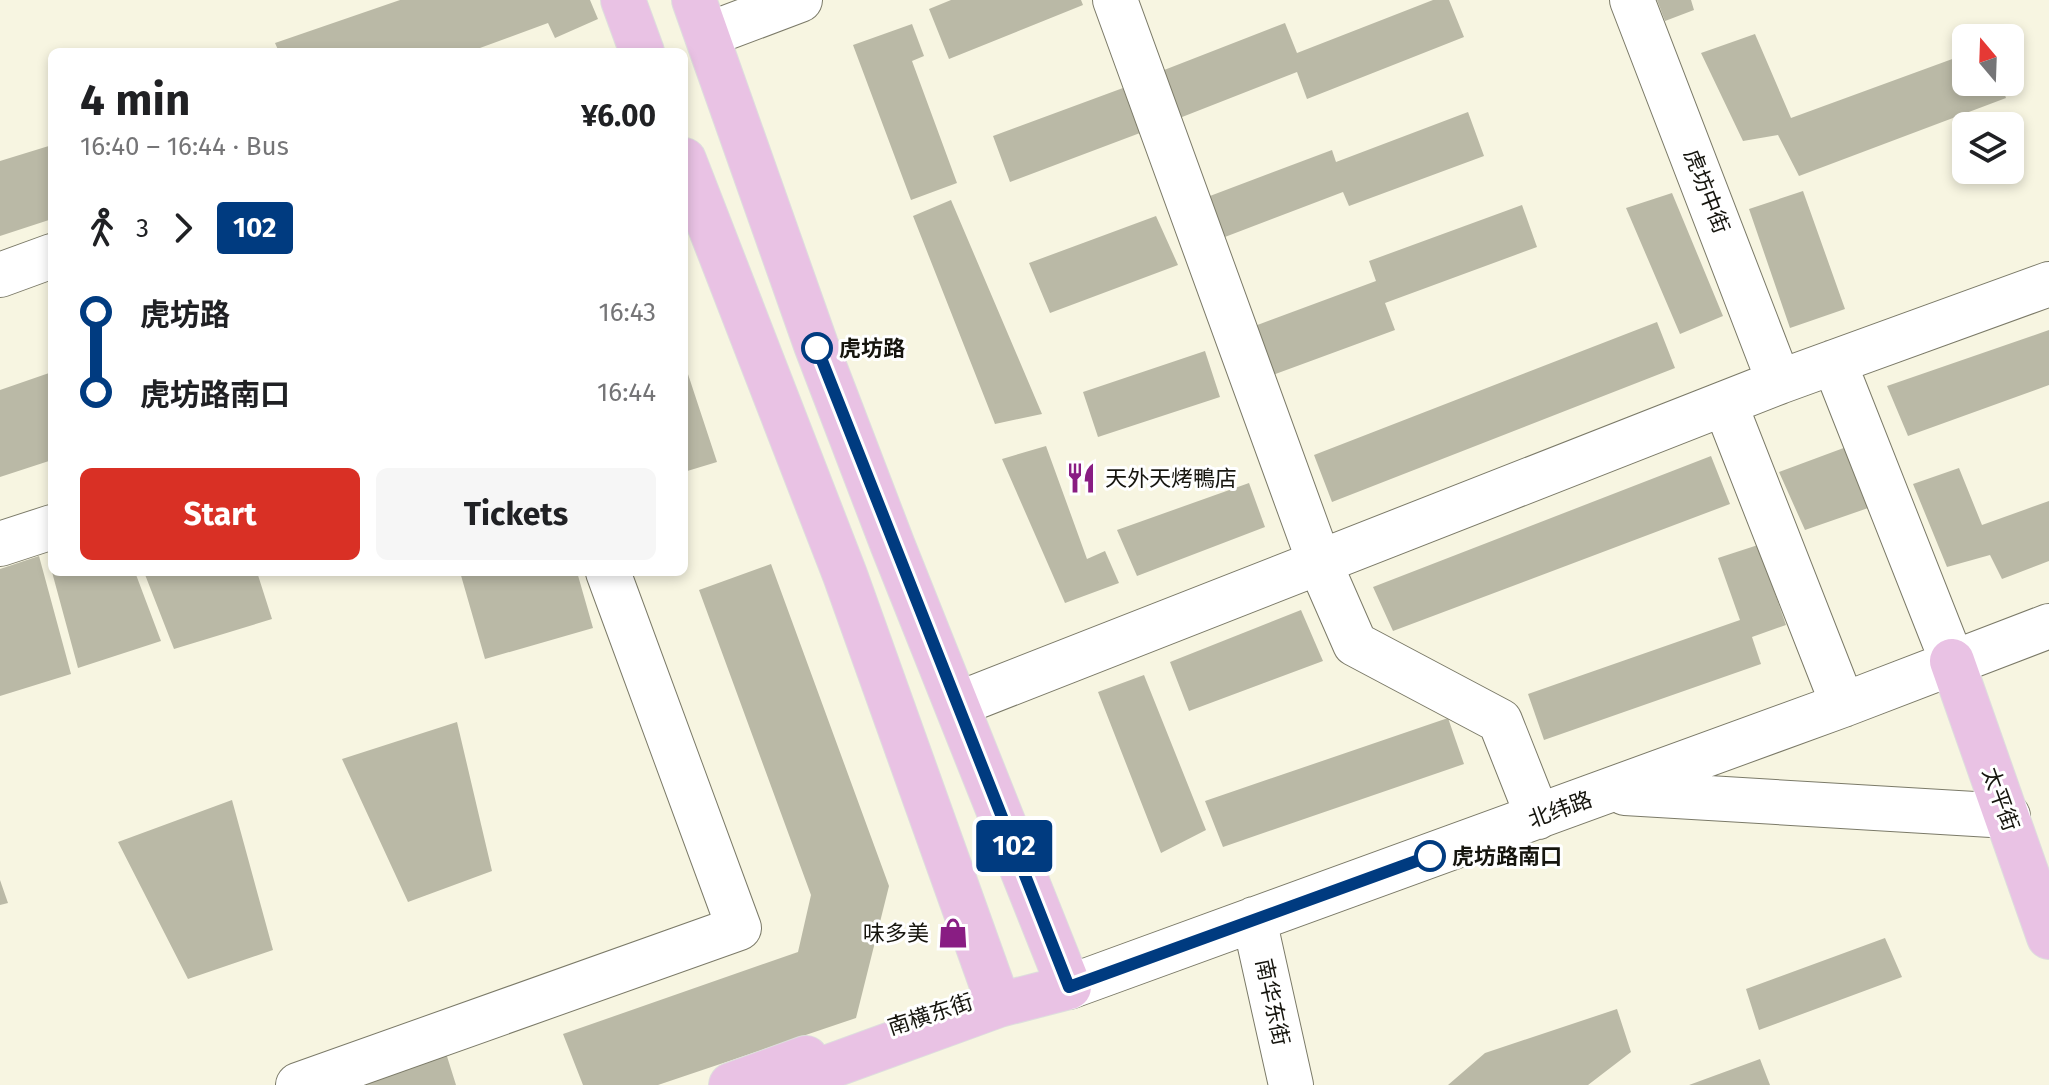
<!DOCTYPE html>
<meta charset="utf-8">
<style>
:root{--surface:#fff;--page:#f6f6f6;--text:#202124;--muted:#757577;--accent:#d93025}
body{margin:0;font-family:"Fira Sans","Noto Sans SC",sans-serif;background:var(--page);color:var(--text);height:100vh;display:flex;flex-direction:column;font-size:30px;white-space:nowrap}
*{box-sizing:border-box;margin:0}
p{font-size:26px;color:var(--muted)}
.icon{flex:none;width:44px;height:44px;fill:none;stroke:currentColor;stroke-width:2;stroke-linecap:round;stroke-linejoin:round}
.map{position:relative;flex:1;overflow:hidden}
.sheet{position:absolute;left:48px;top:48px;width:640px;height:528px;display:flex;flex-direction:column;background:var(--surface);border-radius:12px;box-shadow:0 4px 12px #0003}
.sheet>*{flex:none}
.badge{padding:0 16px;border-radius:6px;font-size:28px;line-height:52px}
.needle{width:52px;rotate:341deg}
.controls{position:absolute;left:1952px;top:24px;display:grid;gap:16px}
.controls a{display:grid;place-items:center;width:72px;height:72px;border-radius:12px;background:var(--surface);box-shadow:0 4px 12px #0003;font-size:40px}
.map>.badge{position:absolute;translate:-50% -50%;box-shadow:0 0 0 4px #fff}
.legs{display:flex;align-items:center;gap:12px;height:88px;padding:0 32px;font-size:26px}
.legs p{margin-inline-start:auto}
.overview{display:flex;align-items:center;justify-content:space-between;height:136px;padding:0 32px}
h1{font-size:44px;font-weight:700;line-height:60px}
.button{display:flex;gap:16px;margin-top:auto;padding:16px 32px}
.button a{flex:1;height:92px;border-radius:12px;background:var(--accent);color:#fff;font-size:32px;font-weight:700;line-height:92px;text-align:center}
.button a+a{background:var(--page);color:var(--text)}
ul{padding:0 32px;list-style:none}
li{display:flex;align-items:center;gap:28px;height:80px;font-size:30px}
li i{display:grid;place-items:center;width:12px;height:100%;margin:0 10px;background:currentColor}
li i::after{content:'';width:20px;height:20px;margin:-10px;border:6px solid;border-radius:50%;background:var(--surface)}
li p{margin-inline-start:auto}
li:first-child i{background:linear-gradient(#0000 50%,currentColor 0)}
li:last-child i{background:linear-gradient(currentColor 50%,#0000 0)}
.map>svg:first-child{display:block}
.building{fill:#bab9a6}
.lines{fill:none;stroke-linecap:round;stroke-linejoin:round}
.minor-casing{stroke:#7b7a68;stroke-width:46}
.major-casing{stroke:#dededd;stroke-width:46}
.minor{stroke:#fff;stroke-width:44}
.major{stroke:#e9c2e4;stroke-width:44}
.line-1-casing{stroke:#fff;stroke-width:18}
.line-1{stroke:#003b80;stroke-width:12}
.stop-1-dot{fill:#fff;stroke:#003b80;stroke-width:4}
.labels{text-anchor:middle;stroke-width:6;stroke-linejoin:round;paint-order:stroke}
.street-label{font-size:22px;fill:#16150e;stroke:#fff}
.stop-label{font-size:22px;font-weight:bold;fill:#16150e;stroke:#fff;text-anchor:start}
.poi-label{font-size:22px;fill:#16150e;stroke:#fff;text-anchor:start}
</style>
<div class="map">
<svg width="2049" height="1085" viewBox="0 0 2049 1085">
<rect width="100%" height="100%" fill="#f7f5e1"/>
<path class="building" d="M400 0H590L598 19 555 38 548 23 469 52H279L275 43Z
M951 0H1081L1083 5 949 59 929 9Z
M1433 0H1449L1464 37 1307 99 1297 72 1177 119 1159 72 1285 23 1297 53Z
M1657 0H1691L1694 10 1665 21Z
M912 24 924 56 912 61 957 183 911 200 853 45Z
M1755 34 1791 118 1966 54V82H2000L2006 98 1799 176 1778 135 1743 141 1701 53Z
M1123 88 1140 133 1010 182 993 136Z
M1468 112 1484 156 1349 206 1343 192 1217 240 1202 199 1332 150 1336 162Z
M52 145V219L0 236V161Z
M1803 191 1845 309 1790 328 1749 209Z
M1672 193 1723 316 1680 334 1626 208Z
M951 200 1042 414 995 424 913 216Z
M1522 205 1537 247 1385 303 1395 330 1270 376 1252 327 1376 281 1369 261Z
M1156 216 1178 265 1050 313 1029 263Z
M1657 322 1675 368 1332 502 1314 455Z
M2049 330V385L1908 436 1887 386Z
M1205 351 1220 397 1098 437 1083 392Z
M684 362 717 462 684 472Z
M52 372V460L0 477V390Z
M1046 446 1087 559 1105 551 1119 583 1065 603 1002 459Z
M1849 446 1871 507 1805 530 1779 472Z
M1711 456 1730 504 1393 631 1373 587Z
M1959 468 1982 525 2049 501V561L2002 579 1990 555 1947 567 1913 484Z
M1249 483 1265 527 1137 576 1117 530Z
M1758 545 1786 625 1752 637 1761 664 1544 740 1528 694 1740 620 1718 558Z
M39 556 71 674 0 696V569Z
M771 564 889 886 856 1018 658 1085H583L563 1034 798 952 811 895 699 590Z
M52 572H135L161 641 78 668Z
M144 572H257L272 619 174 649Z
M460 572H577L593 628 485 659Z
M1301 610 1323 661 1189 711 1170 662Z
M1144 675 1206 830 1161 853 1098 692Z
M1448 718 1464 764 1223 847 1205 801Z
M457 722 492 871 408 902 342 759Z
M232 800 273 950 188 979 118 842Z
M0 880 8 903 0 905Z
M1885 938 1902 977 1759 1030 1746 989Z
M1617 1009 1631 1052 1588 1085H1448L1485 1053Z
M445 1050 456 1085H345Z
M1760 1059 1770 1085H1689Z"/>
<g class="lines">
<g class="minor-casing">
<path id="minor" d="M1115 0 1320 564 1355 644 1500 721 1538 817
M1632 0 1779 382
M707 35 800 0
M0 275 52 256
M1834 362 1952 661
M1725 404 1843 705
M0 544 52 527
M958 704 1779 382 2049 284
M1625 793 2008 816
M1254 919 1291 1085
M1069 987 1843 705 2049 626
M298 1085 739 928 608 572"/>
</g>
<g class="major-casing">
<path id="major" d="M623 0 642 52
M694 0 816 345 893 546 1069 987 999 1005 779 1085
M684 160 845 575 999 1005
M1952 661 2049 937
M731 1085 806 1058"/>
</g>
<use href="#minor" class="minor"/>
<use href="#major" class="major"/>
</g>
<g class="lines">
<g class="line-1-casing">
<path id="line-1" d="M817 348 1069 987 1430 856"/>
</g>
<use href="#line-1" class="line-1"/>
</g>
<defs>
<g id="restaurant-bare" transform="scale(2.4)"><path d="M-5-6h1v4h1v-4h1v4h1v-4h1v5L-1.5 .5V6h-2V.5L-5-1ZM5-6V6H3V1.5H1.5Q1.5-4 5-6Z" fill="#891d83" stroke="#fff" stroke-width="2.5" paint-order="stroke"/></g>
<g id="shop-bare" transform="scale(2.4)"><path d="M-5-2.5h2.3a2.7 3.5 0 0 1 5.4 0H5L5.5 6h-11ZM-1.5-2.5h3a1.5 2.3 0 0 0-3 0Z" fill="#891d83" stroke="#fff" stroke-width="2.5" paint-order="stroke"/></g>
</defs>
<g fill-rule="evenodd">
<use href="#restaurant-bare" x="1081" y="478"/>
<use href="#shop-bare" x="953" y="933"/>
</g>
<g class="stop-1-dot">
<circle cx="817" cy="348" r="14"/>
<circle cx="1430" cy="856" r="14"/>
</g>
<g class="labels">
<g class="street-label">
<text transform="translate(1707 191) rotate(69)" y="8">虎坊中街</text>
<text transform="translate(2001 799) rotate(70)" y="8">太平街</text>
<text transform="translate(1560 809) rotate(-20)" y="8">北纬路</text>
<text transform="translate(1273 1002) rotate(78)" y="8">南华东街</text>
<text transform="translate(930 1014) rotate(-18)" y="8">南横东街</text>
</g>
<g class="stop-label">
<text x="839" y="356">虎坊路</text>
<text x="1452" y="864">虎坊路南口</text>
</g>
<g class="poi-label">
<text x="1105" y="486">天外天烤鴨店</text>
<text x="929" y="941" text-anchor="end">味多美</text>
</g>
</g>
</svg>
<div class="controls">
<a><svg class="needle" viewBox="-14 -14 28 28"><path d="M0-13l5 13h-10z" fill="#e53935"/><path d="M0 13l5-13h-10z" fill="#757577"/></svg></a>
<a><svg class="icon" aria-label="layers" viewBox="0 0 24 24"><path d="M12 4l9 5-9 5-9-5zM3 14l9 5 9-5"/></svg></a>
</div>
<b class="badge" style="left:1014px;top:846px;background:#003b80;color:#fff">102</b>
<section class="sheet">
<div class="overview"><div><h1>4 min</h1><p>16:40 – 16:44 · Bus</p></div><b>¥6.00</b></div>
<div class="legs"><svg class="icon" aria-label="walk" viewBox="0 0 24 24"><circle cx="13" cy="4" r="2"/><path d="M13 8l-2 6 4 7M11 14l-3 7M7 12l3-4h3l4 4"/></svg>3<svg class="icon" aria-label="forward" viewBox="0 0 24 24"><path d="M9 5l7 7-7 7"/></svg><b class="badge" style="background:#003b80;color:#fff">102</b></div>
<ul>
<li><i style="color:#003b80"></i><b>虎坊路</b><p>16:43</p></li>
<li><i style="color:#003b80"></i><b>虎坊路南口</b><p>16:44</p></li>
</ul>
<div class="button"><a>Start</a><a>Tickets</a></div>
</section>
</div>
